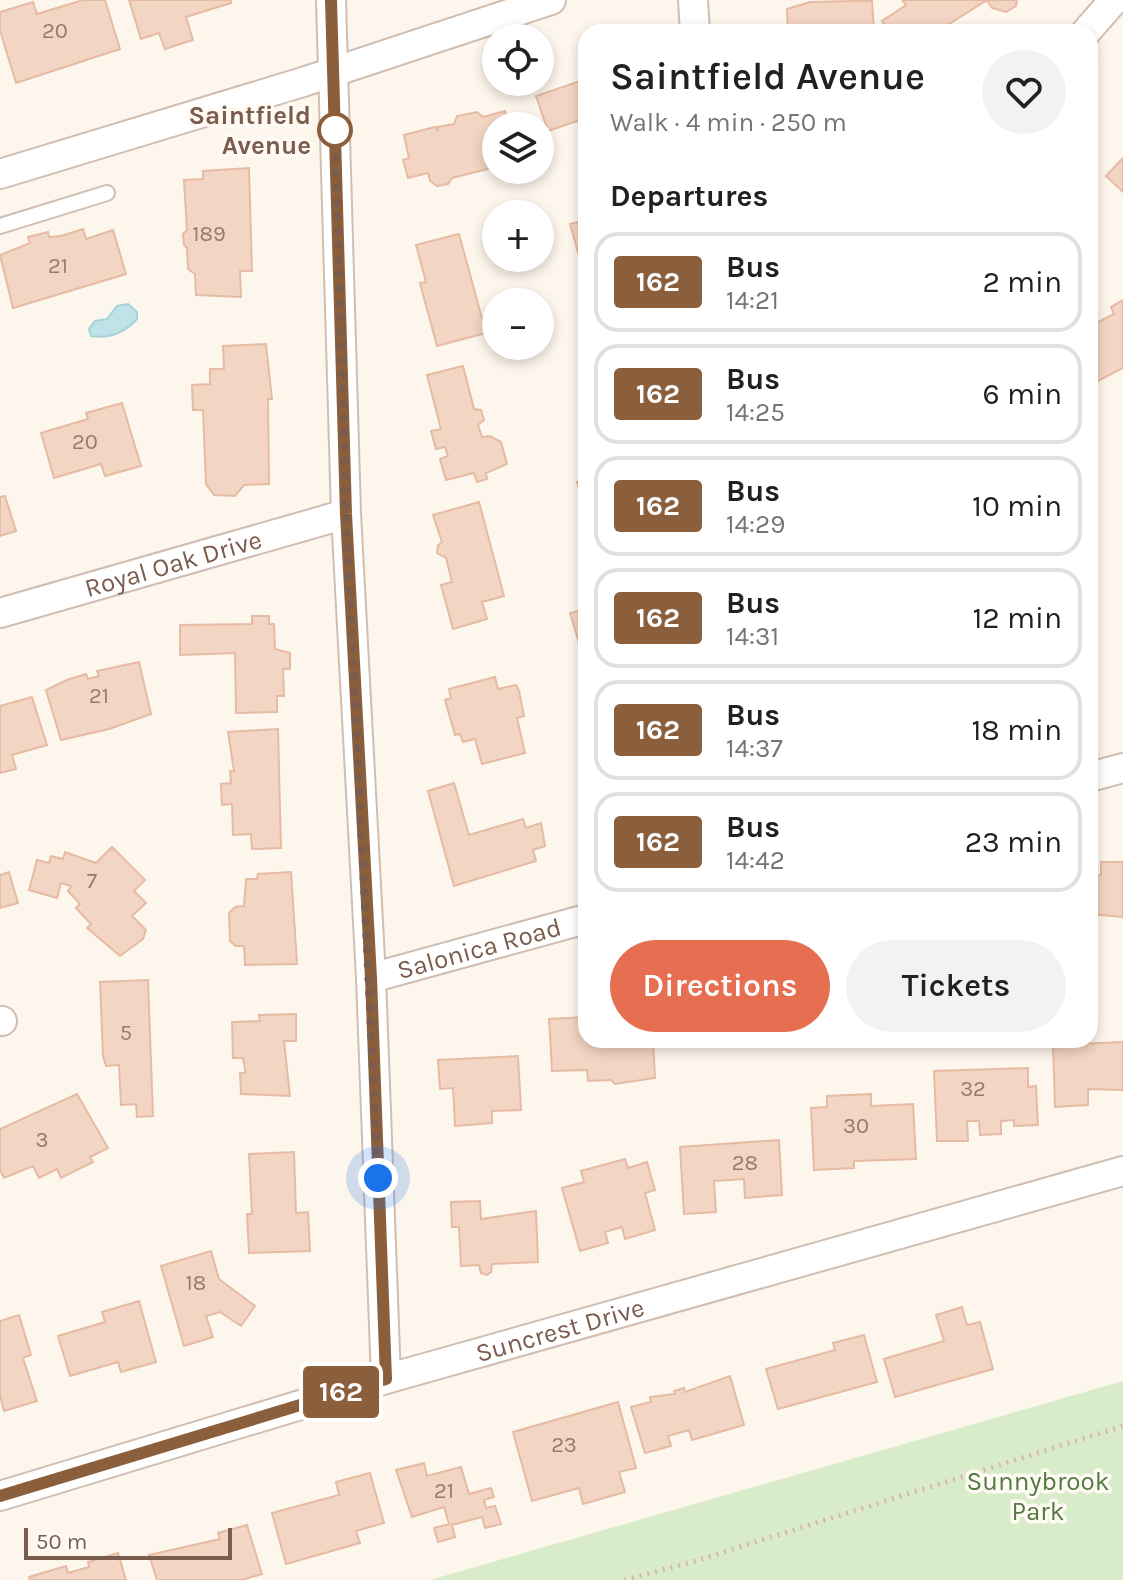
<!DOCTYPE html>
<meta charset="utf-8">
<style>
:root{--surface:#fff;--page:#f2f2f2;--text:#202124;--muted:#757577;--line:#e0e0e0;--accent:#e76f51}
body{margin:0;font-family:Karla,sans-serif;background:var(--page);color:var(--text);height:100vh;display:flex;flex-direction:column;font-size:30px;white-space:nowrap}
*{box-sizing:border-box;margin:0}
p{font-size:26px;color:var(--muted)}
.icon{flex:none;width:44px;height:44px;fill:none;stroke:currentColor;stroke-width:2;stroke-linecap:round;stroke-linejoin:round}
.map{position:relative;flex:1;overflow:hidden}
.drawer{position:absolute;left:578px;top:24px;width:520px;height:1024px;display:flex;flex-direction:column;background:var(--surface);border-radius:24px;box-shadow:0 4px 12px #0003}
.drawer>*{flex:none}
.badge{padding:0 16px;border-radius:6px;font-size:28px;line-height:52px}
.buttons{position:absolute;left:482px;top:24px;display:grid;gap:16px}
.buttons a{display:grid;place-items:center;width:72px;height:72px;border-radius:50%;background:var(--surface);box-shadow:0 4px 12px #0003;font-size:40px}
.scale{position:absolute;left:24px;bottom:20px;width:208px;box-sizing:border-box;padding-left:8px;border:4px solid #7a5c4d;border-top:0;font-size:22px;line-height:28px;white-space:nowrap;color:#7a5c4d;-webkit-text-stroke:6px #fffaf3;paint-order:stroke}
.you{position:absolute;width:40px;height:40px;margin:-20px;border:6px solid #fff;border-radius:50%;background:#1a73e8;box-shadow:0 0 0 12px #1a73e833}
.map>.badge{position:absolute;translate:-50% -50%;box-shadow:0 0 0 4px #fff}
h2{padding:0 32px;font-size:30px;line-height:72px}
.round{display:grid;place-items:center;flex:none;width:84px;height:84px;border-radius:42px;background:var(--page)}
.overview{display:flex;align-items:center;justify-content:space-between;height:136px;padding:0 32px}
h1{font-size:38px;font-weight:600;line-height:60px}
.button{display:flex;gap:16px;margin-top:auto;padding:16px 32px}
.button a{flex:1;height:92px;border-radius:48px;background:var(--accent);color:#fff;font-size:32px;font-weight:600;line-height:92px;text-align:center}
.button a+a{background:var(--page);color:var(--text)}
ul{padding:0;list-style:none}
li{display:flex;align-items:center;gap:24px;height:100px;margin:0 16px 12px;padding:0 16px;border:4px solid var(--line);border-radius:24px}
li div{flex:1}
li b{display:block;font-size:30px}
li em{font-style:normal}
li .badge{min-width:88px;font-weight:700;text-align:center}
.map>svg:first-child{display:block}
.green{fill:#d8ecc9}
.water{fill:#bfe3e8;stroke:#a5d3da;stroke-width:2}
.building{fill:#f3d5c3;stroke:#e6bba3;stroke-width:2}
.lines{fill:none;stroke-linecap:round;stroke-linejoin:round}
.service-casing{stroke:#d1beb0;stroke-width:18}
.minor-casing{stroke:#d1beb0;stroke-width:32}
.path{stroke:#d9b8a5;stroke-width:5;stroke-dasharray:2 6;stroke-linecap:butt}
.service{stroke:#fff;stroke-width:14}
.minor{stroke:#fff;stroke-width:28}
.line-casing{stroke:#fff;stroke-width:18}
.line{stroke:#8b5e3c;stroke-width:12}
.walk{stroke:#7a5c4d;stroke-width:8;stroke-dasharray:0 14.4}
.stop-dot{fill:#fff;stroke:#8b5e3c;stroke-width:4}
.labels{text-anchor:middle;stroke-width:7;stroke-linejoin:round;paint-order:stroke}
.number-label{font-size:22px;fill:#987a6a}
.stop-label{font-size:26px;font-weight:bold;fill:#7a5c4d;stroke:#fffaf3;text-anchor:end}
.street-label{font-size:26px;fill:#7a5c4d;stroke:#fffaf3}
.park-label{font-size:26px;fill:#537a41;stroke:#fffaf3}
</style>
<div class="map">
<svg width="1123" height="1580" viewBox="0 0 1123 1580">
<rect width="100%" height="100%" fill="#fdf6ec"/>
<path class="green" d="M1123 1381V1580H430Z"/>
<path class="water" d="M128 304 137 312V319C124 333 109 339 91 336L89 329 95 321 107 319 117 306Z"/>
<path class="building" d="M83 0H105L120 49 16 83 0 30V12L33 2 37 14Z
M129 0H231V3L186 17 193 40 165 49 159 33 141 39Z
M902 0H987L946 26 947 32H889L882 21 906 5Z
M987 0H1017L1016 6 1006 12 992 8Z
M852 1H872L874 32H788L787 9 810 2Z
M586 79V118L548 131 536 96Z
M505 111 508 126H496V167L452 178 448 184 437 186 430 181 428 173 408 178 403 160 409 158 404 135 435 127 438 131 437 127 454 124 457 116 477 112 483 117Z
M1123 158V192L1106 176Z
M249 168 252 271H240L241 297 196 295 195 274 188 269 187 248 184 245 183 234 187 230 184 180 203 179V171Z
M586 220V280L570 224Z
M83 229 86 239 113 230 126 274 13 308 0 255 30 243 28 237 48 232 49 237 61 236Z
M459 234 486 333 437 346 420 283 426 282 416 245Z
M1123 300V368L1090 385V326L1114 314 1111 307Z
M266 344 272 399H268L269 484 244 485 235 496 214 495 206 484 203 410H193L192 385 210 384V369H224L223 346Z
M463 366 474 409 481 410 484 420 478 425 482 437 490 436 501 442 507 464 486 473 487 479 477 482 474 473 446 480 440 459 448 456 445 447 436 449 431 431 441 429 427 375Z
M122 403 141 466 105 476 101 464 54 478 41 433 88 419 86 413Z
M586 480V512L577 482Z
M5 496 16 531 0 536V497Z
M479 502 504 596 482 602 487 619 453 629 441 585 452 582 446 558 437 553 438 545 442 542 433 515Z
M586 609V666L570 613Z
M252 616H269V624H274L275 649 290 653V669H283L284 696H277V712L236 713 235 653 180 655V625L252 624Z
M139 662 151 714 109 729 61 740 46 690 67 680 86 674 88 679 99 676 97 671Z
M495 677 498 689 516 685 519 691 524 716 517 718 525 753 482 764 475 739 463 742 460 734 455 735 445 700 451 698 449 689Z
M32 697 47 745 12 755 16 769 0 773V706Z
M278 729 281 848 252 849 251 834 233 835 232 804 222 805 221 784 231 783 230 771H234L228 732Z
M454 783 469 835 523 819 526 828 541 823 545 846 533 850 536 861 454 886 428 791Z
M112 847 145 880 134 891 146 903 132 916 146 930 143 939 120 956 87 928 91 924 76 908 80 904 68 891 71 886 61 883 57 898 29 890 37 860 49 863 51 856 63 859 65 852 96 863Z
M1101 862H1123V917L1090 914V877L1101 875Z
M9 872 18 903 0 908V875Z
M291 872 297 964 245 965 244 946H236L230 941 229 913 235 907 244 906 246 879H257L258 874Z
M148 980 153 1116 137 1117 136 1104 121 1105 119 1065 106 1066 103 1056 100 982Z
M296 1014V1041H284L290 1096 241 1094 240 1073H245V1068L243 1058H233L232 1022 260 1021 259 1015Z
M586 1017V1040H653L655 1078 615 1084 611 1080 588 1081 587 1070 552 1071 549 1019Z
M1123 1042V1090L1088 1089V1105L1055 1107 1053 1045Z
M518 1056 521 1110 492 1111V1123L455 1126 453 1088 440 1089 438 1060Z
M1028 1068V1087L1036 1086 1038 1125 1014 1126V1120L1001 1121V1134L980 1135 979 1121H967L968 1141H937L934 1071Z
M77 1094 108 1148 90 1157 93 1162 61 1178 57 1169 39 1178 33 1166 4 1178 0 1170V1129Z
M871 1094V1106L913 1104 916 1159 854 1161V1168L814 1170 811 1108 827 1107V1096Z
M779 1140 782 1195 745 1198 744 1179 714 1181 716 1212 684 1214 680 1147Z
M294 1152 296 1213 308 1212 310 1251 249 1253 247 1214H252L249 1154Z
M625 1159 628 1168 647 1162 655 1190 645 1193 655 1230 625 1239 622 1227 605 1232 608 1243 580 1251 562 1188 584 1182 581 1171Z
M480 1201 481 1219 536 1211 538 1262 492 1264 491 1272 487 1275 481 1273 479 1265 461 1266 459 1227H452L451 1202Z
M211 1251 219 1279 255 1306 241 1326 220 1312 206 1316 213 1337 184 1346 161 1266Z
M139 1301 156 1362 121 1372 118 1362 70 1376 58 1336 105 1322 102 1312Z
M962 1307 967 1325 980 1322 993 1369 895 1397 884 1359 944 1341 936 1315Z
M19 1315 31 1355 23 1358 37 1401 4 1411 0 1396V1321Z
M864 1335 877 1382 778 1409 766 1369 835 1350 833 1343Z
M730 1376 744 1425 692 1440 689 1430 668 1436 671 1446 645 1453 631 1407 651 1402 650 1397 675 1394 674 1391 684 1388 685 1392Z
M618 1402 636 1468 619 1472 625 1492 583 1504 579 1488 532 1501 513 1432Z
M424 1463 427 1476 461 1467 469 1494 491 1488 494 1497 484 1500 486 1508 495 1506 501 1524 485 1528 482 1517 452 1525 455 1537 438 1542 434 1528 449 1524 444 1507 412 1517 396 1470Z
M370 1473 384 1523 356 1531 360 1543 286 1564 272 1513 339 1495 336 1482Z
M247 1525 262 1574 242 1580H157L149 1555 220 1539 218 1533Z
M118 1553 126 1580H30L29 1577 66 1566 68 1573 89 1567 88 1562Z"/>
<g class="lines">
<g class="service-casing">
<path id="service" d="M0 226 107 193"/>
</g>
<g class="minor-casing">
<g id="minor">
<path d="M331 0 346 514 371 978 386 1379"/>
<path d="M693 0 695 32"/>
<path d="M1086 32 1114 0"/>
<path d="M0 174 303 82 551 0"/>
<path id="s1" d="M0 613 346 514"/>
<path d="M1090 777 1123 768"/>
<path id="s2" d="M371 978 586 919"/>
<path d="M0 1021H2"/>
<path id="s3" d="M0 1496 386 1379 1123 1171"/>
</g>
</g>
<path class="path" d="M624 1580 692 1562 1123 1426"/>
<use href="#service" class="service"/>
<use href="#minor" class="minor"/>
</g>
<g class="lines">
<g class="line-casing">
<path id="line" d="M0 1496 386 1379 371 978 346 514 331 0"/>
</g>
<use href="#line" class="line"/>
<path class="walk" d="M335 130 346 514 378 1178"/>
</g>
<circle class="stop-dot" cx="335" cy="130" r="16"/>
<g class="labels">
<g class="number-label">
<text x="55" y="38">20</text>
<text x="209" y="241">189</text>
<text x="58" y="273">21</text>
<text x="85" y="449">20</text>
<text x="99" y="703">21</text>
<text x="92" y="888">7</text>
<text x="126" y="1040">5</text>
<text x="973" y="1096">32</text>
<text x="856" y="1133">30</text>
<text x="42" y="1147">3</text>
<text x="745" y="1170">28</text>
<text x="196" y="1290">18</text>
<text x="564" y="1452">23</text>
<text x="444" y="1498">21</text>
</g>
<g class="stop-label">
<text x="311" y="124">Saintfield<tspan x="311" dy="30">Avenue</tspan></text>
</g>
<g class="street-label">
<text dy="9" stroke="none"><textPath href="#s1" startOffset="180">Royal Oak Drive</textPath></text>
<text dy="9" stroke="none"><textPath href="#s2" startOffset="112">Salonica Road</textPath></text>
<text dy="9" stroke="none"><textPath href="#s3" startOffset="584">Suncrest Drive</textPath></text>
</g>
<g class="park-label">
<text x="1038" y="1490">Sunnybrook<tspan x="1038" dy="30">Park</tspan></text>
</g>
</g>
</svg>
<div class="buttons">
<a><svg class="icon" aria-label="locate" viewBox="0 0 24 24"><circle cx="12" cy="12" r="6"/><path d="M12 2v4M12 18v4M2 12h4M18 12h4"/></svg></a>
<a><svg class="icon" aria-label="layers" viewBox="0 0 24 24"><path d="M12 4l9 5-9 5-9-5zM3 14l9 5 9-5"/></svg></a>
<a>+</a>
<a>−</a>
</div>
<div class="scale">50 m</div>
<div class="you" style="left:378px;top:1178px"></div>
<b class="badge" style="left:341px;top:1392px;background:#8b5e3c;color:#fff">162</b>
<section class="drawer">
<div class="overview"><div><h1>Saintfield Avenue</h1><p>Walk · 4 min · 250 m</p></div><a class="round"><svg class="icon" aria-label="heart" viewBox="0 0 24 24"><path d="M12 20l-8-8c-3-5 5-10 8-4 3-6 11-1 8 4z"/></svg></a></div>
<h2>Departures</h2>
<ul>
<li><span class="badge" style="background:#8b5e3c;color:#fff">162</span><div><b>Bus</b><p>14:21</p></div><em>2 min</em></li>
<li><span class="badge" style="background:#8b5e3c;color:#fff">162</span><div><b>Bus</b><p>14:25</p></div><em>6 min</em></li>
<li><span class="badge" style="background:#8b5e3c;color:#fff">162</span><div><b>Bus</b><p>14:29</p></div><em>10 min</em></li>
<li><span class="badge" style="background:#8b5e3c;color:#fff">162</span><div><b>Bus</b><p>14:31</p></div><em>12 min</em></li>
<li><span class="badge" style="background:#8b5e3c;color:#fff">162</span><div><b>Bus</b><p>14:37</p></div><em>18 min</em></li>
<li><span class="badge" style="background:#8b5e3c;color:#fff">162</span><div><b>Bus</b><p>14:42</p></div><em>23 min</em></li>
</ul>
<div class="button"><a>Directions</a><a>Tickets</a></div>
</section>
</div>
